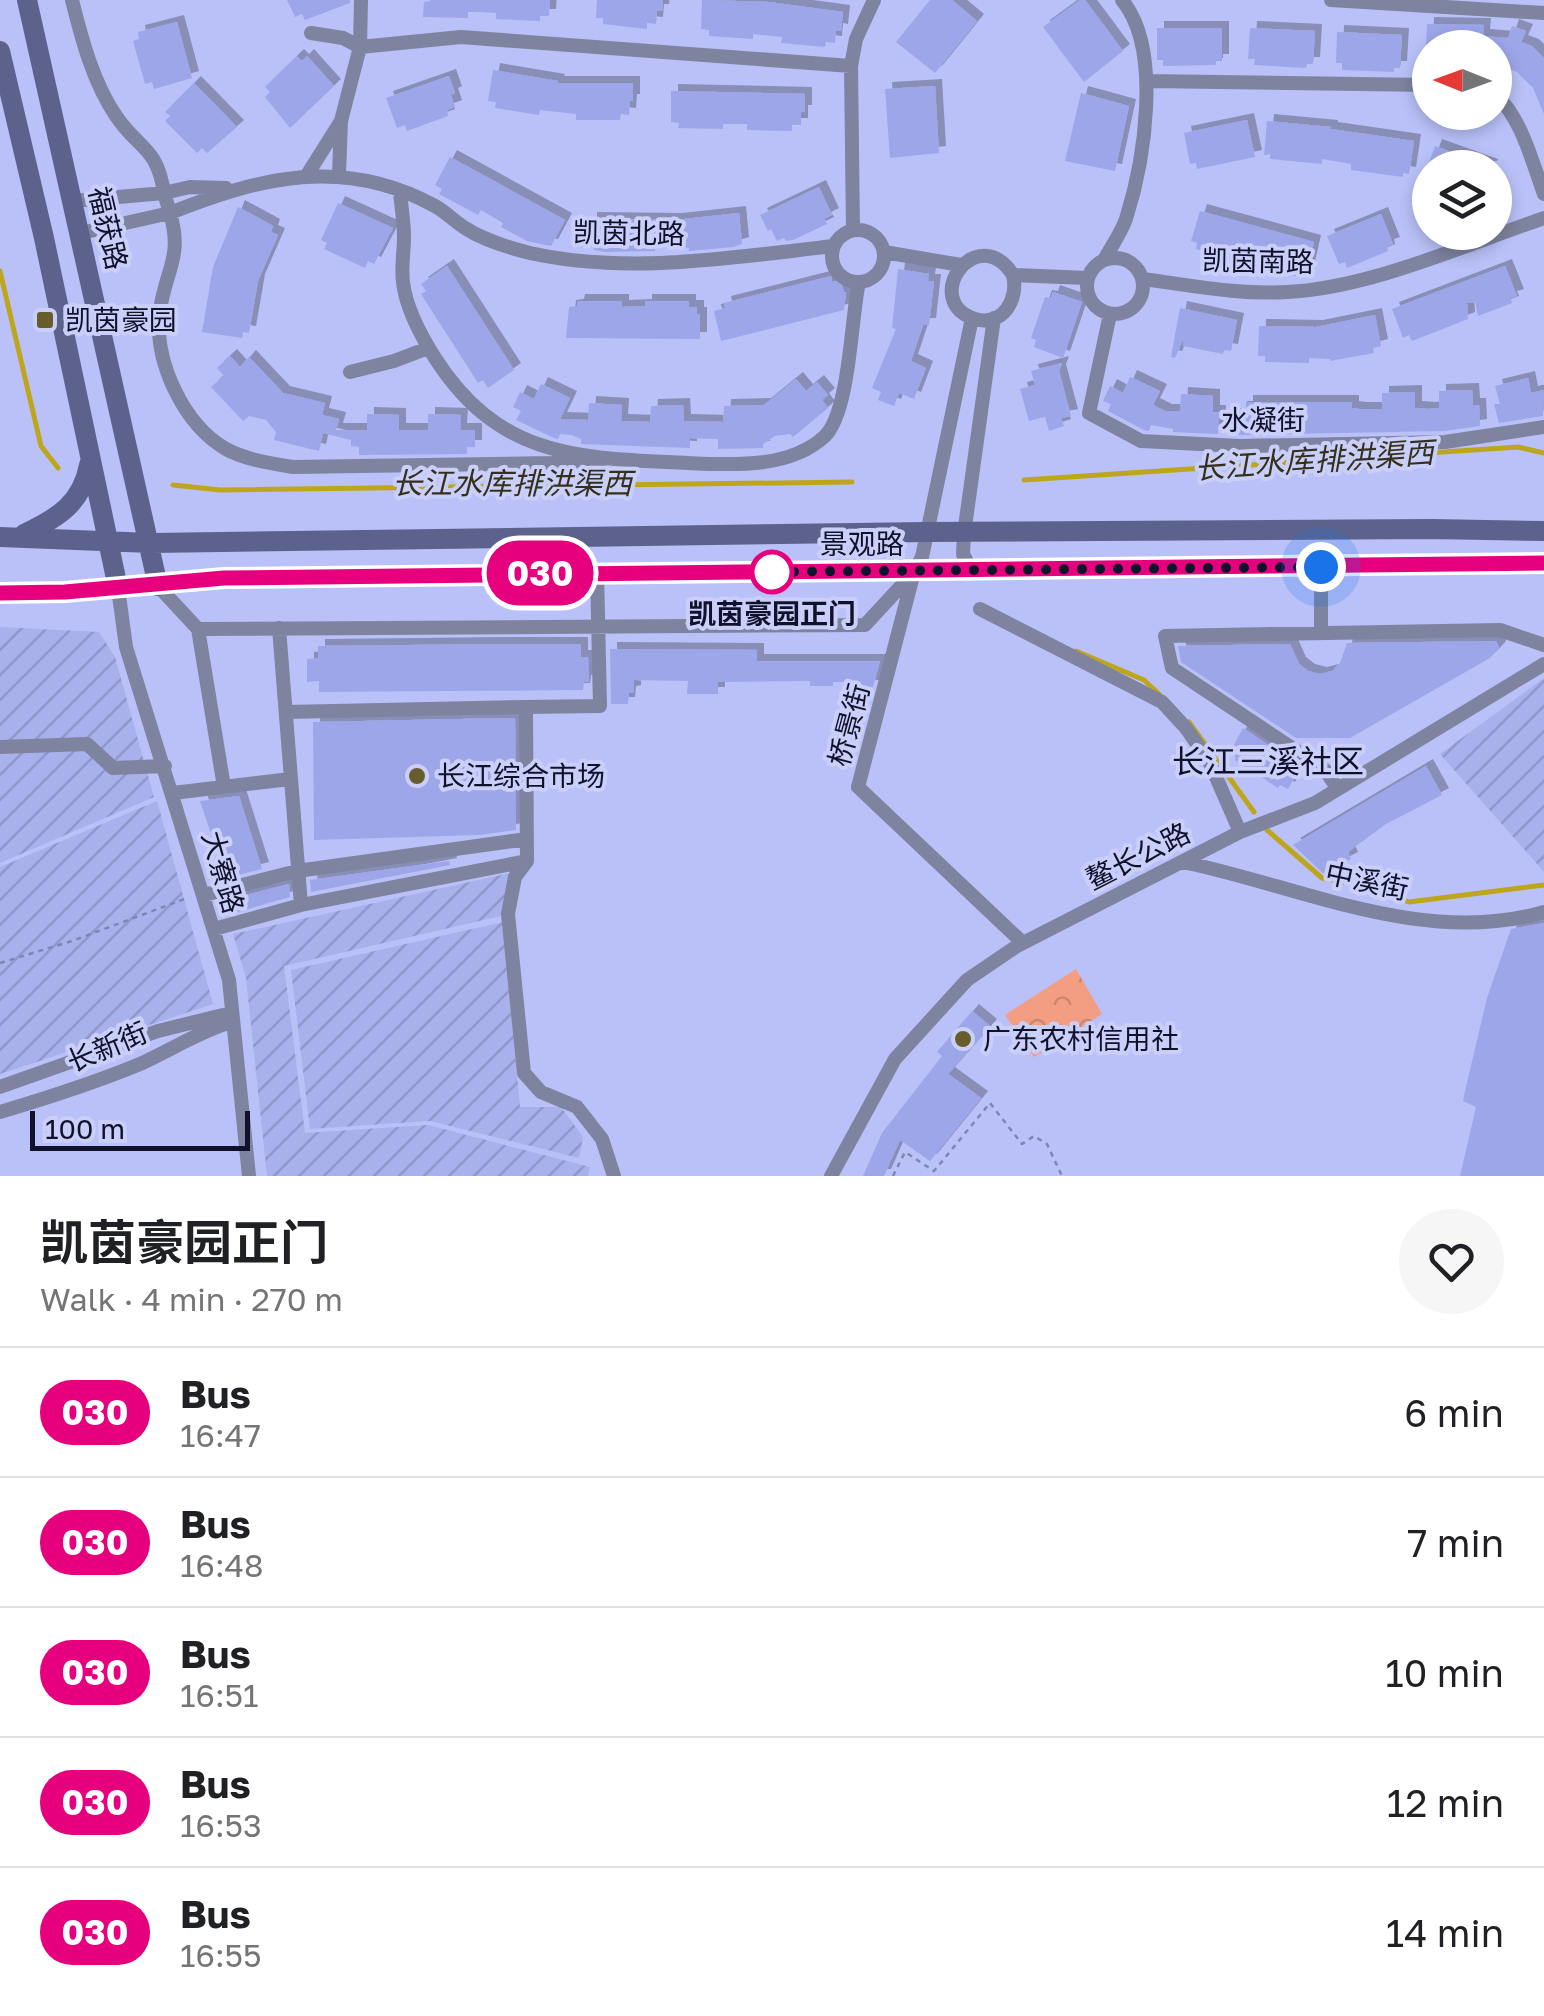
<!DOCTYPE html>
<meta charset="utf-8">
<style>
:root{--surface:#fff;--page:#f6f6f6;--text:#202124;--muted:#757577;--line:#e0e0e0}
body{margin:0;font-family:"Golos Text","Noto Sans SC",sans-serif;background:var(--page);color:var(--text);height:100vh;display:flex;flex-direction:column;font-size:38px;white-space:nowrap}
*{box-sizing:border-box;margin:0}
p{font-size:32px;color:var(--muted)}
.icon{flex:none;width:55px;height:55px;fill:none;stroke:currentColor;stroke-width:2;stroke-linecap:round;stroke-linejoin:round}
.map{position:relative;height:1176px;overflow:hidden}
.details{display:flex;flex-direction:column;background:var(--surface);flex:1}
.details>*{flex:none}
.badge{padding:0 20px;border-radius:32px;font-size:35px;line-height:65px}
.needle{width:65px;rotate:271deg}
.fabs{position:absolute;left:1412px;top:30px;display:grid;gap:20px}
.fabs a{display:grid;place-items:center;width:100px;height:100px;border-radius:50%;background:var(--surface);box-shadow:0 5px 15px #0003;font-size:50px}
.scale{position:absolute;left:30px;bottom:25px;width:220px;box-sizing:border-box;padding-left:10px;border:5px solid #10112a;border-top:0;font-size:28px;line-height:35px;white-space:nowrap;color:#10112a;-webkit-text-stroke:8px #c9cff9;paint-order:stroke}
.you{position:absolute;width:50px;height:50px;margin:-25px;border:8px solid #fff;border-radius:50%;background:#1a73e8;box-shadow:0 0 0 15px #1a73e833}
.map>.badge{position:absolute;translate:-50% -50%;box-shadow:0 0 0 5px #fff}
.round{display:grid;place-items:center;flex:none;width:105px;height:105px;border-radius:52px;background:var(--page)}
.head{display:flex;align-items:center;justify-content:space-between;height:170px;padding:0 40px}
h1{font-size:48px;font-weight:700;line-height:75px}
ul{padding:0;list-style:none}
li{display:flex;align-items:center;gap:30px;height:130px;padding:0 40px;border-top:2px solid var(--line)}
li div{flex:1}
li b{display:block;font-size:38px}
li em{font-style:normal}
li .badge{min-width:110px;font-weight:700;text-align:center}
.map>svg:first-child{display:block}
.industrial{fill:url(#industrial-furrows)}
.park{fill:url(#park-crowns)}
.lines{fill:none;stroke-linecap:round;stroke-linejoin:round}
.stream{stroke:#bea61c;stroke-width:5}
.building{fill:#9da6e9;filter:url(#shadow)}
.path{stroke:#7f85b2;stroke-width:2.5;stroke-dasharray:5 5;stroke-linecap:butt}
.street{stroke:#7e839f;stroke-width:14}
.secondary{stroke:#5d628c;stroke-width:20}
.line-casing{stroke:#fff;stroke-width:22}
.line{stroke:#e6007e;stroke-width:15}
.walk{stroke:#10112a;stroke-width:10;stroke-dasharray:0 18}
.poi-dot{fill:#685d2a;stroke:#c9cff9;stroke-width:4}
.stop-dot{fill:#fff;stroke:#e6007e;stroke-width:5}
.labels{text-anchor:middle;stroke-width:8;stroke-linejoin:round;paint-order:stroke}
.street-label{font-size:28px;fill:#10112a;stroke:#c9cff9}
.poi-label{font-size:28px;fill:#10112a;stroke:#c9cff9;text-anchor:start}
.stop-label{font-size:28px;font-weight:bold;fill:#10112a;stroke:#c9cff9}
.water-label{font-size:30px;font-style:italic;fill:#34301b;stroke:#c9cff9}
.quarter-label{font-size:32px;fill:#10112a;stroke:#c9cff9}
</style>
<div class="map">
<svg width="1544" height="1176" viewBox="0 0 1544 1176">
<defs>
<pattern id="industrial-furrows" width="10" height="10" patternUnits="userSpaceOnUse" patternTransform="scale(2.5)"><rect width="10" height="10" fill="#a9b1ec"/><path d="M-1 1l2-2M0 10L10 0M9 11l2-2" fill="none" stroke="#9097cb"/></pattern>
<pattern id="park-crowns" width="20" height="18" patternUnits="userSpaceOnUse" patternTransform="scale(2.5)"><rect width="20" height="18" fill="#f39d82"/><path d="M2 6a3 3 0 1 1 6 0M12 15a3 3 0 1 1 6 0" fill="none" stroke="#cf8670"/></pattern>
<filter id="shadow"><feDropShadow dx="7" dy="-7" stdDeviation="0" flood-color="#0004"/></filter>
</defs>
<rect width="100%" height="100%" fill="#b9c1f8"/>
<path class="industrial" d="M0 627 99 632 115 657 154 797 0 863Z
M1544 678V872L1440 754Z
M157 801 213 1004 0 1074V867Z
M510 873 501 916 284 966 305 1133 428 1125 590 1167 588 1176H267L246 978 233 934Z
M503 922 520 1107H561L583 1137 579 1158 430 1121 310 1129 291 970Z"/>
<path class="park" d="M1076 969 1102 1014 1034 1057 1005 1015Z"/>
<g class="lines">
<path class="stream" d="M0 271 41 446 58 468
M1024 480 1518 447 1544 453
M173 485 220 490 852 482
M1076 651 1144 680 1159 694
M1189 722 1254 812
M1267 830 1322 878 1359 885 1409 902 1544 885"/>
</g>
<path class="building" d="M287 0H350V3L305 20 302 14 295 17Z
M435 0H550L549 16H540V21L496 19V13L481 12H468V18L423 17 424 2Z
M597 0H663L662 11H657L656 24 647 23V29L603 24V18H596Z
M702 0 769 2 843 12 841 31 836 30 835 43 826 42 825 47 781 43 782 37 753 34V39L709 36V30L701 29Z
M930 0H952L977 21 935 73 896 42Z
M1080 0H1085L1123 51 1084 82 1043 27Z
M177 22 192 78 154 89 152 82 145 84 133 41 139 39 138 32Z
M1427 24 1484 25 1483 36 1508 38 1512 26 1526 31 1521 42 1532 46 1544 58V114L1533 88 1517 72 1495 64V48H1426Z
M1157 28H1222V61H1216V65L1163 66V60H1157Z
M1250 28 1315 31 1313 64H1307L1306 68 1254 65 1255 59H1248Z
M1337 32 1402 35 1400 68H1394V72L1342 70V63H1336Z
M297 56 302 61 307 56 334 86 290 128 265 97 270 92 265 87Z
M493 70 558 81 557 83H633V101H630L629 115 621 114 620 120H576V114L540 110 539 115 495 108 496 102 488 101Z
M449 76 455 93 451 95 455 107 447 110 448 116 407 131 405 125 397 128 386 98Z
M194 83 237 127 207 153 202 148 197 153 165 121 170 116 165 112Z
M935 86 939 153 890 158 885 89Z
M671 91 805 94V112H801V125H792V131L747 130V124H723V129L678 128 679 123 671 122Z
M1081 93 1129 106 1115 171 1065 161Z
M1247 120 1255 157 1197 169 1196 163 1190 164 1184 133Z
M1267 121 1331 127V129L1414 141 1409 174 1403 173V177L1351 170V164L1322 159V164L1270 159V154L1264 155Z
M1435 146 1491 166 1490 168H1427Z
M450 157 565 220 551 246 527 241 501 227 503 223 481 210 478 215 439 194 442 189 435 185Z
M819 187 832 215 824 219 827 224 793 240 786 241 784 238 777 241 771 229 768 231 760 215Z
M338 203 393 228 374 264 368 261 365 268 324 249 327 243 321 240Z
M238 207 273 226 271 232 278 235 258 281 249 333 243 332 242 338 202 332 213 267Z
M1200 211 1314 242 1307 273 1300 272 1299 277 1260 267V246L1252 245 1248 265 1196 249 1197 243 1191 241Z
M739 213 742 244 733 247 689 251V248H681L680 235 655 237V251L605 252 594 250V236H590V219L675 220Z
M1381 214 1393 244 1387 246 1388 251 1347 268 1345 262 1339 264 1327 236Z
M447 266 514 370 488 388 483 380 478 383 421 294 426 291 421 284Z
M1505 266 1517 296 1510 298 1512 303 1478 316 1475 302 1467 303 1468 319 1412 341 1409 335 1403 338 1392 309Z
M898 269 929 274 928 281H934L929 325H923L911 361 926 368 914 399 899 393 894 406 878 400 881 392 872 388 896 329 892 328Z
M831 276 832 282 840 280 844 292H846L844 310 721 341 714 311 725 308 724 303Z
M1053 292 1082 302 1063 358 1034 347 1036 340 1031 338 1045 297 1051 298Z
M578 301H622V307L645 306V301H689V307H697V314H700V339L566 338 569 307 577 306Z
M1180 308 1237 320 1231 351 1224 350 1223 354 1183 346V340L1175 358 1171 357Z
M1375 315 1381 346 1373 348 1374 353 1330 361V359L1309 358V363L1265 362V356H1258L1259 326 1316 327Z
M230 356 240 367 249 357 283 393 325 403 322 415 339 419 336 430H367V414L399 415V430H428V414L461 415 460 430H475V447H467V454L359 455V447L351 446V440L323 433 319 451 274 440 276 432 266 420 249 416 243 421 211 387 224 376 217 368Z
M1062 363 1059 371 1071 416 1061 418 1064 426 1049 431 1045 417 1029 421 1020 389 1035 385 1031 371Z
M1130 377 1160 391 1153 405 1165 411H1180L1181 394 1213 396V412H1219L1218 434 1173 432V429L1151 425 1149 431 1144 430 1108 411 1111 404 1103 401 1110 386 1123 393Z
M1528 378 1531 393 1544 390 1543 416 1499 423 1494 404H1500L1495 386Z
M796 379 806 391 817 382 828 395 822 400 828 408 793 437 790 434 775 436 763 444V448L718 449V439L690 438V448L581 444V439L571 435 560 434 558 439 554 438 516 420 521 411 513 407 520 392 534 399 541 384 570 398 560 419 588 420 589 403 622 405 621 421 650 422 651 406 683 405 684 421 723 422 724 406 764 405Z
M1472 390 1473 405H1479L1480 426 1444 431 1239 435 1240 408H1246V402H1352V408L1359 409H1382V393L1415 392V408L1428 409 1439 408V391Z
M1496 641 1499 648 1490 658 1350 738H1296L1181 662 1178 646 1290 644 1299 664 1308 671 1320 674 1332 671 1340 663 1347 643Z
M499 644H581V657H588L589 682H584L583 690 319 692V681L307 682V659L318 658V646Z
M610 649 757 650V661H880L873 687H859L858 682H833V686H810V681L718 682V694H687L688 681 634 680V692L629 693 628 704H611Z
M515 718 516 830 479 835 314 840 313 722Z
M1243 728 1301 767 1288 789 1280 785 1278 788 1235 760 1236 757 1230 752Z
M1426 766 1442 795 1386 824 1348 852 1351 859 1323 873 1293 845Z
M239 796 262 869 226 878 200 801Z
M449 861 450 865 311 892 310 880Z
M289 884 290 897 230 914 226 900Z
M1544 923V1176H1460L1476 1107 1463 1101 1465 1091 1487 998 1511 929Z
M972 1011 990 1026 948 1074 981 1098 930 1161 900 1140 884 1176H863L882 1133 942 1056 937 1052Z"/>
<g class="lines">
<path class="path" d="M0 963 72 941 187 898
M893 1176 905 1152 934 1171 990 1103 1022 1144 1034 1136 1047 1144 1062 1176"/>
<path class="street" d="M72 0C82 40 93 82 116 116 139 150 157 146 164 193L190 187 226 188
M1331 0 1544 13
M311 33 343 38 360 47 461 37 851 66 856 39 874 0
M851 66 853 230
M1147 81 1430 85
M1495 94C1521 117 1532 161 1544 194
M307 175 341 121 360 47 361 0
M339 175 341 121
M400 191C401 206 404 221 404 237 404 251 401 267 403 282 406 309 421 336 435 358 500 459 579 458 687 463 732 465 790 469 825 436 850 411 851 317 859 282
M73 201 164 193 170 213 81 233
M832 256a26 26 0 1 1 52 0a26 26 0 1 1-52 0Z
M884 252 961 265
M1087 286a28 28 0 1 1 56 0a28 28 0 1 1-56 0Z
M1104 260C1111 247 1121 233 1126 219 1144 162 1163 50 1122 0
M1013 275C1019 299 1003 327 975 319 919 301 977 219 1013 275L1088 278
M1142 279C1190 285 1238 295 1287 292 1369 288 1465 245 1544 218
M1110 314 1089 413 1141 441 1240 446 1445 442 1544 427
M350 372 394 361 428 348
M604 459 552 463 293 467C271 463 246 460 226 449 183 424 153 360 160 310 166 269 183 257 170 213 260 177 344 156 435 206 446 212 455 222 465 228 482 239 510 248 530 253 628 275 735 257 834 246
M972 572 963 554 964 534 994 318
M913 576 858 787 1023 943
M158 586 198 629 865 625 914 572 922 557 972 318
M118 588 126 647 229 980 249 1176
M980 609 1162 702 1186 728 1209 761 1240 832
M198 629 224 787
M1321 633V567
M526 707 600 706 597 572
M286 712 526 707 527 861 515 877 508 914 524 1073 541 1092 577 1107 602 1139 614 1176
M0 747 87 744 113 768 165 766
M1338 789 1325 770 1172 668 1165 636 1500 630 1544 645
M173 793 290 779
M1183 862C1299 886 1424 947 1544 912
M204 895 297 871 527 839
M301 905 527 861
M214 929 301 905 279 628
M0 1087 158 1031 231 1013
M0 1112C47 1098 94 1083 140 1064 171 1050 198 1032 231 1022
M831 1176 895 1059 967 980 1017 946 1240 832 1315 803 1544 664"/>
<path class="secondary" d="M27 0 158 586
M0 51 44 238 118 588
M24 534C58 518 82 503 89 465
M0 537 151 543 926 532 1432 529 1544 531
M0 593 65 592 224 578 1544 563"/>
</g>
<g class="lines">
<g class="line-casing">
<path id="line" d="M0 593 65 592 224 578 1544 563"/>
</g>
<use href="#line" class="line"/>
<path class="walk" d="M772 572H756L1321 567"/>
</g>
<g class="poi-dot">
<rect x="35" y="310" width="20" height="20" rx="5"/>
<circle cx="417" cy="776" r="10"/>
<circle cx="963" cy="1039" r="10"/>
</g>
<circle class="stop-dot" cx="772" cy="572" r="20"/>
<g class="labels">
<g class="street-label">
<text transform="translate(108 228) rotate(77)" y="10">福获路</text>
<text transform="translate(629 233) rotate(1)" y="10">凯茵北路</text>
<text transform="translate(1258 261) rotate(1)" y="10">凯茵南路</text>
<text x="1263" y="430">水凝街</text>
<text x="862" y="554">景观路</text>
<text transform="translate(849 725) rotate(-75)" y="10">桥景街</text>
<text transform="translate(1138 856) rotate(-27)" y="10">鳌长公路</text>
<text transform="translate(223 872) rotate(74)" y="10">大寮路</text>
<text transform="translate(1367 881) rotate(12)" y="10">中溪街</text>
<text transform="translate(107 1047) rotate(-23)" y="10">长新街</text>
</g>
<g class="poi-label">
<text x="65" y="330">凯茵豪园</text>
<text x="437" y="786">长江综合市场</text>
<text x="983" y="1049">广东农村信用社</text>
</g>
<g class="stop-label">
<text x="772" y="624">凯茵豪园正门</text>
</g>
<g class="water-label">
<text transform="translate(1314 461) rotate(-4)" y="10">长江水库排洪渠西</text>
<text x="512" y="494">长江水库排洪渠西</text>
</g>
<g class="quarter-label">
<text x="1268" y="773">长江三溪社区</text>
</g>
</g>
</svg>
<div class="fabs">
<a><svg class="needle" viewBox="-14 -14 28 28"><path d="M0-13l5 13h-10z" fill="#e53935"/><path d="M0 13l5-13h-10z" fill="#757577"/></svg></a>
<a><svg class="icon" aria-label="layers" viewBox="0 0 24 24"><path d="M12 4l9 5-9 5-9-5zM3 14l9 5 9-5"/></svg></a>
</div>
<div class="scale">100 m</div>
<div class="you" style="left:1321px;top:567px"></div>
<b class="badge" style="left:540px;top:573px;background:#e6007e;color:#fff">030</b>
</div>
<section class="details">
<div class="head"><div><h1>凯茵豪园正门</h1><p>Walk · 4 min · 270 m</p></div><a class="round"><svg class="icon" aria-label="heart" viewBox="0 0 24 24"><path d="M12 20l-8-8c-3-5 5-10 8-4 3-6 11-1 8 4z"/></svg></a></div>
<ul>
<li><span class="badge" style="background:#e6007e;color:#fff">030</span><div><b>Bus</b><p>16:47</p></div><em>6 min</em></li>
<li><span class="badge" style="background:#e6007e;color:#fff">030</span><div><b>Bus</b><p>16:48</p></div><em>7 min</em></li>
<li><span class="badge" style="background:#e6007e;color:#fff">030</span><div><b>Bus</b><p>16:51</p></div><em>10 min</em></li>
<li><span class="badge" style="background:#e6007e;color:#fff">030</span><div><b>Bus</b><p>16:53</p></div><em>12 min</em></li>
<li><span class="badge" style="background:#e6007e;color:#fff">030</span><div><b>Bus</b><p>16:55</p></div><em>14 min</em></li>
</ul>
</section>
